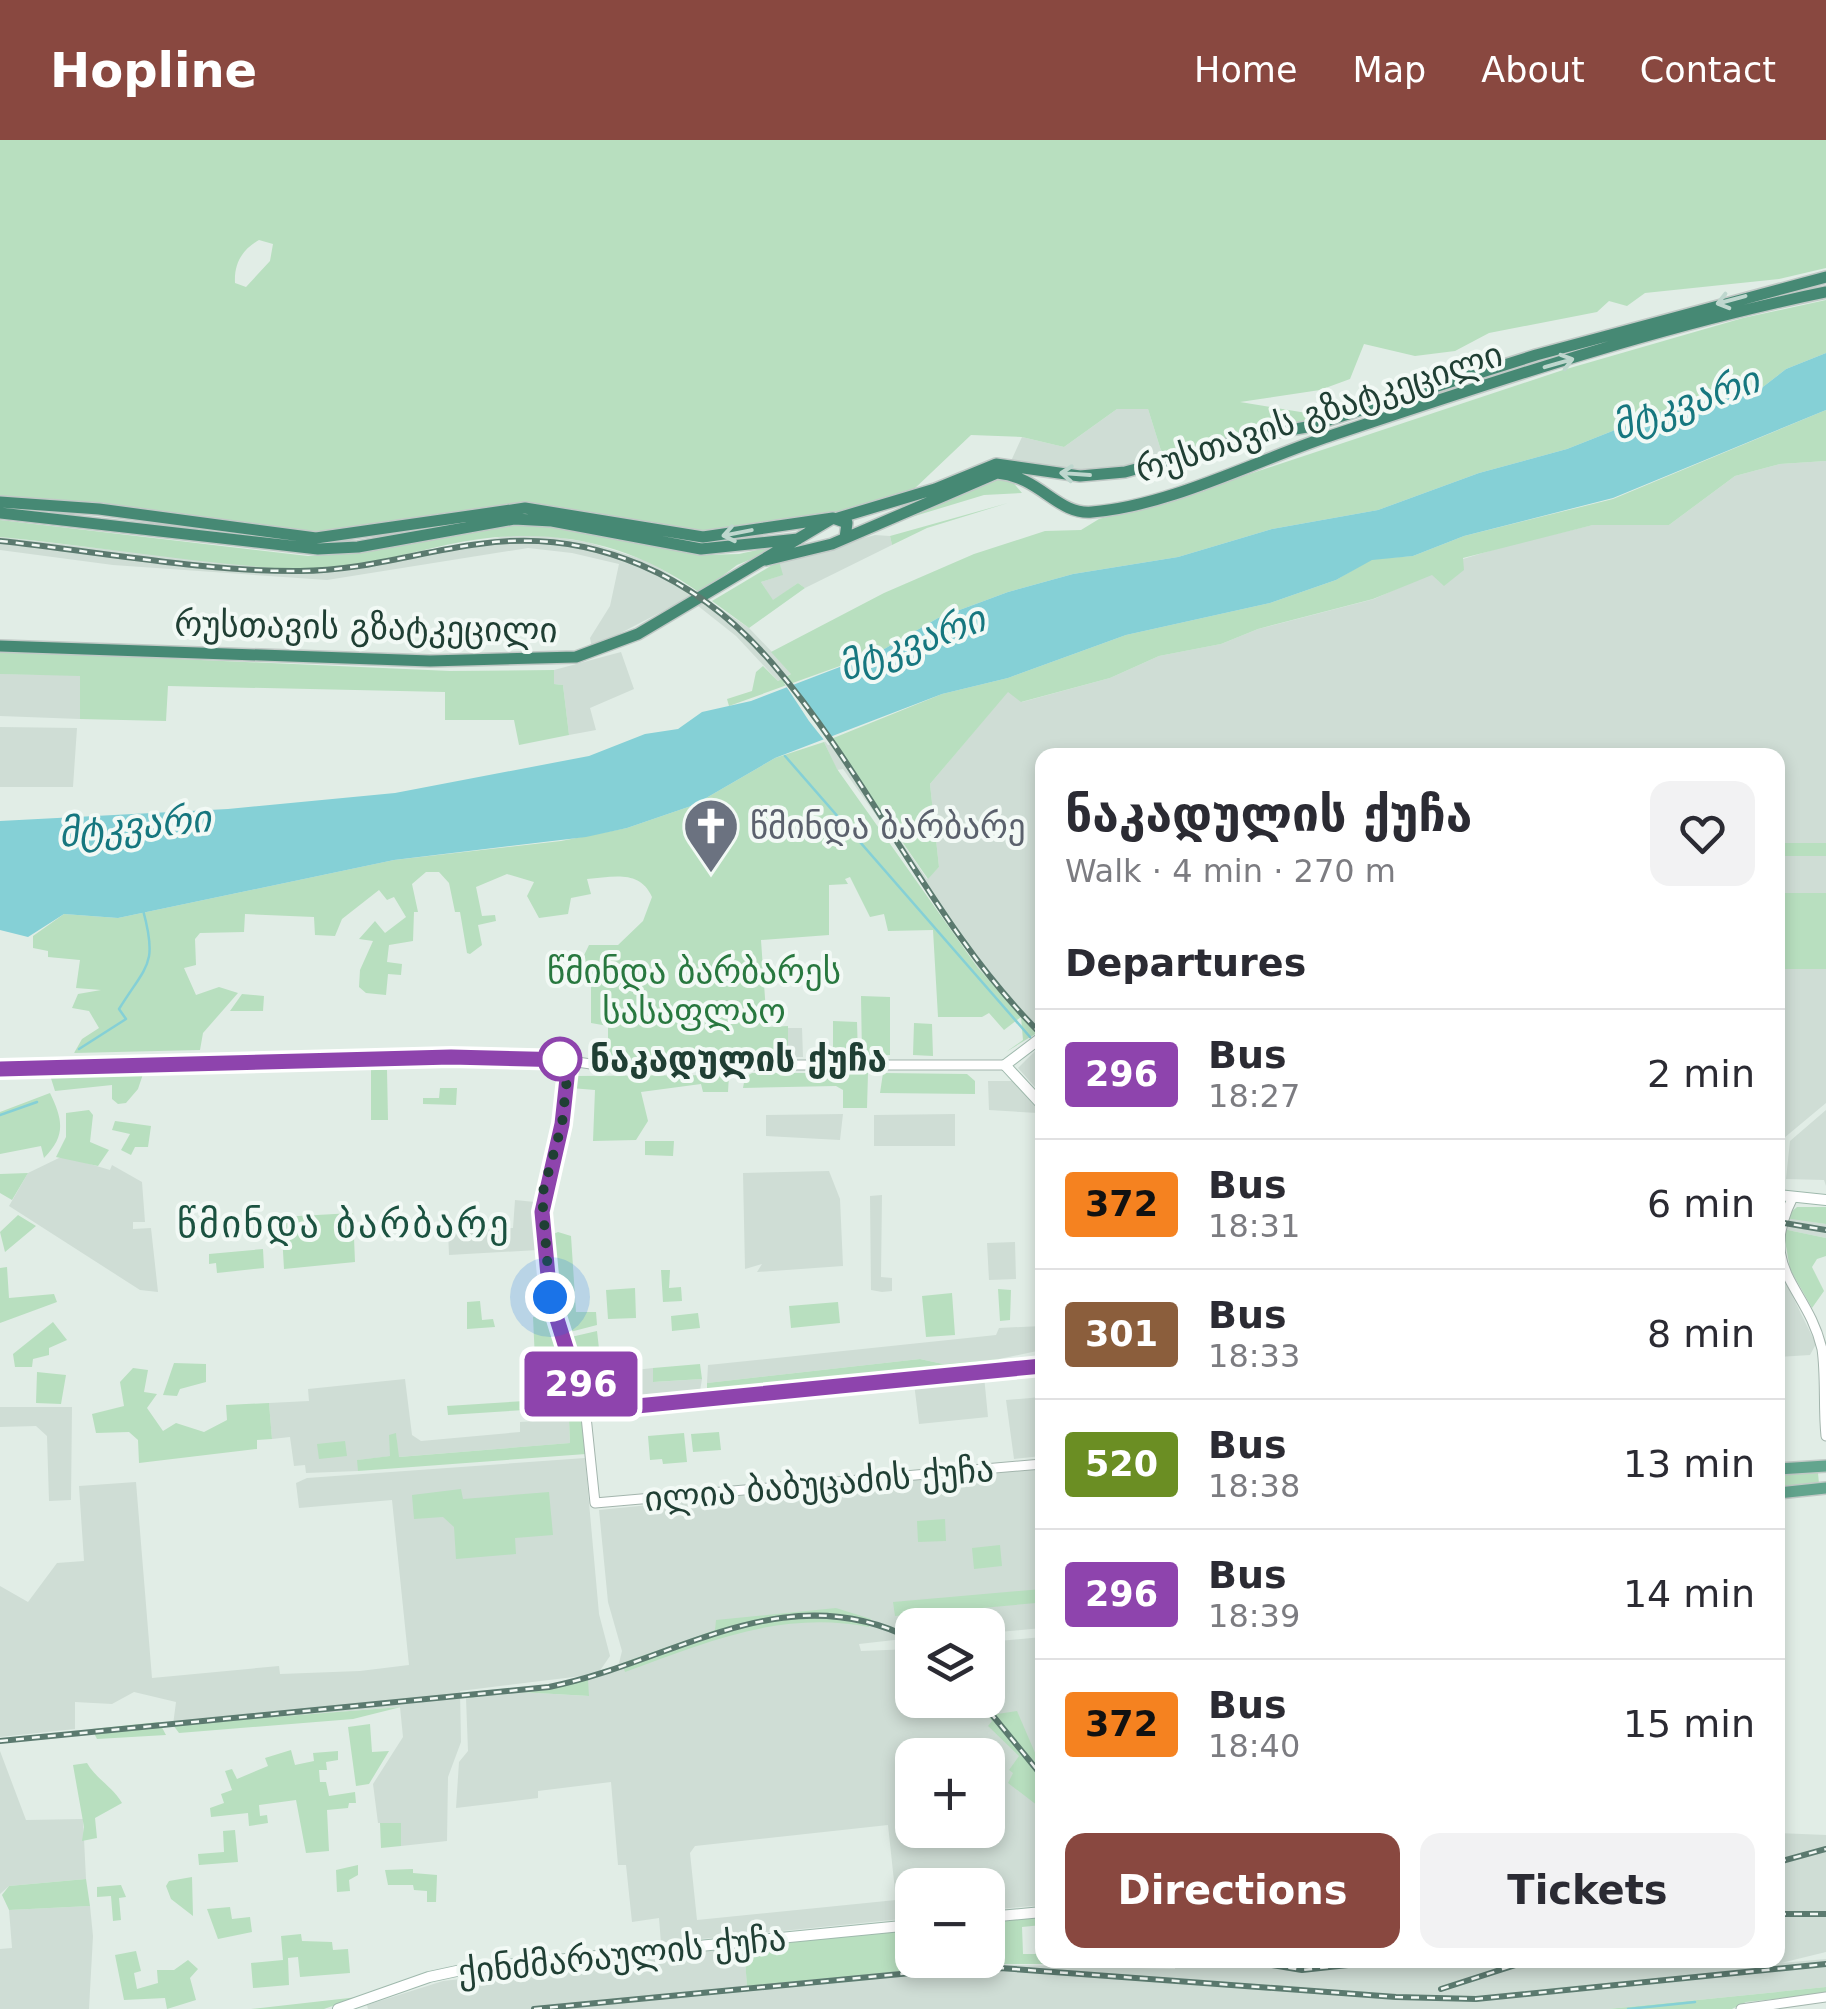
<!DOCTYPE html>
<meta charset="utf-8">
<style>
:root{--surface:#fff;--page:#f2f2f3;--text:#2b2b33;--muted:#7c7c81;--line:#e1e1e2;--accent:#894840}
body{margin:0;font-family:"DejaVu Sans","Noto Sans Georgian",sans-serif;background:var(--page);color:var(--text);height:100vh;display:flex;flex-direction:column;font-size:38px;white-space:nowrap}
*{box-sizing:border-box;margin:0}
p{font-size:32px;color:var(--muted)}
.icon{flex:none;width:55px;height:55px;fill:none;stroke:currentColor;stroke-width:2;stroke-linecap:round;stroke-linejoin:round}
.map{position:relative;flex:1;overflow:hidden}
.details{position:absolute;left:1035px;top:608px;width:750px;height:1220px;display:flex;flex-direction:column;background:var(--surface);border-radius:20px;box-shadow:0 5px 15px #0003}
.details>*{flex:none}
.badge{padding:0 20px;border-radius:8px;font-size:35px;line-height:65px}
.buttons{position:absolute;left:895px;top:1468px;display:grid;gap:20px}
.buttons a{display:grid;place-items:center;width:110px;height:110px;border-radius:20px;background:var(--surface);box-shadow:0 5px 15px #0003;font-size:50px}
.you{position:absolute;width:50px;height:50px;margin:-25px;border:8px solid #fff;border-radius:50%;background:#1a73e8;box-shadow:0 0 0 15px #1a73e833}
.map>.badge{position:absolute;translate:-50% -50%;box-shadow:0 0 0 5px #fff}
h2{padding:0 30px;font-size:38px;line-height:90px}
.round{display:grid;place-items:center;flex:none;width:105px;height:105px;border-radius:20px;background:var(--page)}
.headline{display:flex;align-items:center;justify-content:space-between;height:170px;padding:0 30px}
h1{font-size:48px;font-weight:700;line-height:75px}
.cta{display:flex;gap:20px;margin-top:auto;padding:20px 30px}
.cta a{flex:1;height:115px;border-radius:20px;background:var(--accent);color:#fff;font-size:40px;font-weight:700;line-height:115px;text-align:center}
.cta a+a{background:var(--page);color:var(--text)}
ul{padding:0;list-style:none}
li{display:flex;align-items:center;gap:30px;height:130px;padding:0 30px;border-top:2px solid var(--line)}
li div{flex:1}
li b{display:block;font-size:38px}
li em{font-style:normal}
li .badge{min-width:110px;font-weight:700;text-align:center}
header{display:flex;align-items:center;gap:60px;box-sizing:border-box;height:140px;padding:0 50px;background:var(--accent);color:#fff}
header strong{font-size:48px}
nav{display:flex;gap:55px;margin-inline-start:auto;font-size:35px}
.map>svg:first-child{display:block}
.built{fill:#cfddd5;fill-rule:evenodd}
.green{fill:#b8dfbf;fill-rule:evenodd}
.water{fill:#85d0d6}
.pier{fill:#e1ede6}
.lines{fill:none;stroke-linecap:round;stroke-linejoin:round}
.stream{stroke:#85d0d6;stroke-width:2.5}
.tertiary-casing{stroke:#a3b5ad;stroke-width:11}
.secondary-casing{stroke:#9fb9ad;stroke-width:12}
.primary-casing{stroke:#c1c9c6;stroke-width:14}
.trunk-casing{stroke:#c1c9c6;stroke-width:14}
.tertiary{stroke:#fff;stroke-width:9}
.secondary{stroke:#fff;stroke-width:10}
.primary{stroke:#63a58e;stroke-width:11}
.trunk{stroke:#468974;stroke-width:11}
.rail-casing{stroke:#5b7a6f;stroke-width:6}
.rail{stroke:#f2f9f5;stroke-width:2.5;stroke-dasharray:8;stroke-linecap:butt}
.oneway{stroke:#bed7ce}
.line-casing{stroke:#fff;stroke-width:22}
.line{stroke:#8e44ad;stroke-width:15}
.walk{stroke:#203f34;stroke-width:10;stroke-dasharray:0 18}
.stop-dot{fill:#fff;stroke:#8e44ad;stroke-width:5}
.labels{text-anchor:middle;stroke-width:8;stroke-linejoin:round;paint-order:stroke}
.street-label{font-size:35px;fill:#203f34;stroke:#f2f9f5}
.worship-label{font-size:35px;fill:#5b616d;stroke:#f2f9f5;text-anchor:start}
.park-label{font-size:35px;fill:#28783f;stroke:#f2f9f5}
.stop-label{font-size:35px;font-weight:bold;fill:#203f34;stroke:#f2f9f5;text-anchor:start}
.water-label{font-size:38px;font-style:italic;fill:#16777f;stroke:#f2f9f5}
.neighbourhood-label{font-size:38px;letter-spacing:2.5px;fill:#1b5240;stroke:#f2f9f5}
</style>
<header>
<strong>Hopline</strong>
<nav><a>Home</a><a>Map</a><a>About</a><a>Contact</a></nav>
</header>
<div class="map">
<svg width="1826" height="1869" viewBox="0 0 1826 1869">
<rect width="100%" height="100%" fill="#e1ede6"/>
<path class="built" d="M1117 269H1148L1163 317 1126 328 1080 332 1011 321 1022 297 1064 307Z
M1826 321V963L1778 1003V615H1042V888L1037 893 978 828 923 741 843 629 837 630 824 602 831 599 927 739 939 727 930 644 1008 551 1022 562 1110 538 1159 516 1221 504 1258 489 1374 459 1463 419 1509 405 1593 385H1669L1735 336 1780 324Z
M524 392 587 402 651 422 749 488 792 533 778 541 736 496 688 458 592 508 590 498 610 466 619 424 572 413 528 408 327 440 113 425 0 410V397L292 430 379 422Z
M875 395 890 396 892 405 805 448 798 443 773 461 761 442 782 435 779 421Z
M621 512 634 549 590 568 596 590 569 595 563 545 554 544V530Z
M0 534 81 535 80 579 0 576Z
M0 587 77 588 73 647H0Z
M788 888H802L803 917H788Z
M1042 904 1039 925 1042 940 1035 947 1018 928Z
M988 941H1014L1041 966 1038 973 989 970Z
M1826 970V1046L1824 1040 1786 1039 1790 1001Z
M843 974 840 1000 766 996V975Z
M955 974V1006H874V975Z
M63 1016 110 1030 112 1025 142 1042 145 1082H133V1089L151 1088 158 1152 140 1150 9 1066 28 1033Z
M829 1031 840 1059 843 1126 757 1132 762 1124 745 1129 743 1033Z
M882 1055 881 1137 892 1138V1151L882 1152 871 1150 870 1056Z
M515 1060 535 1062 538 1110 449 1115 448 1090 513 1088Z
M1778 1076 1826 1084V1098L1778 1088Z
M1015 1102 1016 1139 989 1140 987 1103Z
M1778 1127 1816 1204 1810 1215 1778 1217Z
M1042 1186V1210L999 1219 943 1224 920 1219 707 1243 708 1225 996 1195 999 1188Z
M653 1228 654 1242 702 1239 699 1257 593 1267 583 1236Z
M984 1236 988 1277 919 1284 914 1243Z
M405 1239 412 1295 421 1301 520 1292V1282L569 1279 570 1303 398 1317 396 1294 391 1316 358 1320V1331L306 1333 305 1325 294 1326 290 1297 272 1299 269 1263 309 1261 308 1249Z
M1042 1257V1316L1014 1319 1006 1260Z
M0 1267H72L71 1360 49 1361 47 1296 36 1286 0 1287Z
M585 1318 599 1474 610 1516 599 1532 590 1535 460 1551 461 1602 448 1637 447 1701 401 1706V1683H378L373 1644 403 1597 400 1567 173 1585 176 1562 134 1552 112 1564 75 1562V1589L0 1597V1446L28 1462 57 1423 84 1421 79 1346 136 1342 152 1538 279 1526 280 1534 360 1531 409 1525 392 1360 299 1368 296 1343 307 1338Z
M1042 1326V1488L988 1493V1485H912V1498L859 1504 861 1511 912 1509V1560H988V1502L1042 1497V1765L988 1770V1745H912V1778L661 1803 659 1778 632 1782 626 1725H618L611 1642 538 1651V1658L456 1668 459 1622 468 1611 466 1558 519 1552 588 1556V1540L613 1532 619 1523 622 1511 608 1462 599 1370ZM912 1615H988V1690H912ZM888 1685 896 1760 697 1780 690 1713 695 1706Z
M0 1611 26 1680 83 1679 86 1739 9 1746 0 1754Z
M1778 1693 1826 1695V1812L1781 1823 1826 1819V1847L1608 1869H368L367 1865 443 1841 744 1807 747 1845 977 1824 1175 1829 1176 1820H1778Z
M90 1766 93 1796 89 1869H0V1809L12 1808 9 1770Z"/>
<path class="green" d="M0 0H1826V128L1779 139 1645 153 1627 166 1609 161 1597 172 1489 193 1455 211 1415 216 1364 204 1350 239 1320 250 1240 262 1313 274 1339 269 1302 283 1163 317 1148 269H1117L1064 307 1022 297 971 295 912 351 874 365 720 393 678 390 523 363 338 395 277 392 172 373 0 357ZM259 100 273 104 270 121 246 147 235 143C234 123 242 110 259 100Z
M1826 160V213L1786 229 1759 250 1668 269 1567 309 1479 333 1378 370 1272 389 1178 417 1073 434 1008 452 938 478 879 512 729 566 727 559 752 551 756 532 763 526 778 541 791 534 771 512 884 453 974 414 1045 391 1081 390 1099 379 1174 359 1563 230 1743 178Z
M1826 270V321L1780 324 1735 336 1669 385H1593L1463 418 1464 430 1444 446 1432 435 1373 459 1258 489 1221 504 1159 516 1110 538 1021 562 1008 552 930 644 939 727 928 739 831 599 942 554 1008 538 1126 495 1270 463 1336 440 1372 419 1413 416 1464 396 1613 359Z
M996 339H1010L1022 353 984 355 895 382Z
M1008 363 927 388 892 405 890 396Z
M0 380 308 416 355 413 527 383 702 415 739 414 790 403 737 425 700 453C623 397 538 385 446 405 395 416 342 433 289 429 192 423 96 406 0 397Z
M779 421 783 435 761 442 773 460 798 443 805 448 749 488 712 461Z
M0 511 450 531 554 530V544L563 545 569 595 519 605 514 580H445V552L168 546 166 581 80 579V536L0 534Z
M824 602 837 629 978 828 1037 893 1006 912 1023 900 1021 877 1004 890 989 873 982 877H938L933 790 888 791 884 774 870 777 850 737 845 739 848 744 829 745V795L761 800 767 887 788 886V917L608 919V886L591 883V841L572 840 589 805H618L643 781 652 757C640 729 612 737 587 739L591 754 571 758 568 774 539 778 527 756 534 742 507 734 476 747 482 776 495 775 496 781 478 785 482 805 470 814 467 813 460 772H455L449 743 439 732H426L412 744 418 772H414L413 801 389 805 387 822 402 824 401 835 388 834 386 855 366 853 359 847 360 830 373 801 359 799 375 781 385 793 406 777 394 757 387 760 379 750 342 779 335 796 315 795 314 777 245 774 244 792 200 793 195 799 196 825 184 828 196 855 219 847 238 853 203 893 200 910 74 913 82 899 99 888 89 871 72 868 78 854 101 850 76 848 80 820 48 817V811L33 808V796L64 774 118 778 394 720 561 701 627 688 694 665 775 618Z
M1778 703H1826V716H1778Z
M1778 753H1826V829H1778Z
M242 854 264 856 263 871H230Z
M861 856 890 857V915L862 916Z
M833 881 857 882 858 916 833 918Z
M914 883 932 884 933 916 913 915Z
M371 930H387L388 980H371Z
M144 931 138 949 126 963 118 964 112 959V945L55 951 49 932Z
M752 933H868L867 968H843V950L836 946 743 948 745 937Z
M883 933 967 934 975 941V954L880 953Z
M729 935 728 952H703L701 944 641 952 648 981 636 1000 593 1001 595 950 571 948 573 936Z
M440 948H457L456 965 423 964V958H439Z
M50 953C63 980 66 996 44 1018L41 1006 0 1014V972Z
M89 970 93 975 90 1002 109 1010 98 1026 56 1017 66 997V973Z
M115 981 151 986 148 1007H135L131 1015 121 1010 130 994 112 990Z
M645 1001H674L673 1016 645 1015Z
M28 1033 12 1060 0 1053V1034Z
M1797 1067H1826V1084L1784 1078Z
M353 1073 355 1122 284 1129 281 1077Z
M18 1075 36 1086 5 1112 0 1092Z
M1783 1089 1826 1098V1116L1817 1119 1812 1127 1824 1151 1812 1168 1790 1129Z
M558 1092 571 1096 576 1172H596L597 1185 570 1192 556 1149 549 1096Z
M263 1109 264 1128 217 1133 216 1123 209 1124V1114Z
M7 1127 9 1158 54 1154 57 1162 0 1183V1128Z
M661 1130H670L669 1148 681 1147 682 1161 663 1162Z
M635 1148 636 1178 608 1179 606 1150Z
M998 1149 1011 1150 1010 1180 1000 1181Z
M952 1153 955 1195 926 1197 922 1156Z
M480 1161 482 1180 493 1179 495 1187 467 1189V1162Z
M838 1162 840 1183 791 1188 789 1166Z
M698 1173 700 1188 672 1191 671 1176Z
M551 1176 561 1212 535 1220 533 1177Z
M53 1182 67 1200 49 1208V1215L33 1219 32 1227H15L13 1214Z
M597 1191 601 1226 582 1228 571 1197Z
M920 1219 943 1224 999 1219 1001 1226 713 1256 707 1251V1243Z
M174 1223 206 1224V1242L180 1249 177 1256 163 1255Z
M700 1224 702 1239 653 1242V1228Z
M133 1228 148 1230 144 1252 157 1254 147 1268 163 1291 176 1283 204 1292 227 1280 226 1265 269 1263 272 1299 257 1300V1309L139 1323 138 1300 129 1292 96 1293 92 1274 124 1266 120 1242Z
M37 1232 66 1235 61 1264 36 1263Z
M525 1261V1270L448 1275 447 1266Z
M582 1278 586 1314 358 1331 357 1320 390 1316 389 1295 396 1293 399 1317 570 1303 569 1279Z
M719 1292 721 1310 693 1312 691 1294Z
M684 1293 687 1322 663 1324 662 1319 650 1320 648 1296Z
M345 1301 347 1316 319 1319 317 1304Z
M1818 1333 1819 1344 1778 1349V1335Z
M461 1349 463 1359 549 1352 553 1395 515 1398 516 1414 456 1419 454 1387 443 1377 414 1379 412 1355Z
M945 1379 946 1401 918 1402 917 1381Z
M1000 1405 1002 1426 974 1429 972 1408Z
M1042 1449 1036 1463 895 1476 893 1462Z
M836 1468 871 1479 869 1487C781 1470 707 1502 625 1532L622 1523 715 1490 716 1480Z
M588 1540 589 1556 519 1552 466 1558Z
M974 1560H984L997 1574 1017 1571 1042 1629V1669L1008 1643 1013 1633 1009 1630 1019 1616 988 1586 992 1581Z
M401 1567 353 1579 179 1593 173 1585Z
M159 1582 166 1595 97 1599 92 1589Z
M370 1584 372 1612 389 1611 369 1644 356 1646 348 1587Z
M291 1610 295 1625 314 1621 313 1613 338 1611V1620L326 1622 327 1630H319L320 1642H326L329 1656 355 1652 356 1663H349L348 1668 327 1670 329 1711 306 1713 296 1660 259 1665 260 1676 267 1675 268 1683 249 1686 248 1673 211 1677 210 1668 224 1663 221 1654 232 1650 225 1631 232 1629 237 1639 268 1626 265 1618Z
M87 1623C97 1640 112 1646 122 1663L95 1678 97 1698 82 1701 84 1687 73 1625Z
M380 1683H401V1706L381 1708Z
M235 1690 238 1722 199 1725 198 1714 224 1712 223 1691Z
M358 1725V1735L349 1740 350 1751 337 1752 336 1730Z
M413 1729V1733L437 1735 436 1762H427V1751L414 1750 413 1745H388L385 1730Z
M192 1737 193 1776 171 1759 166 1746 169 1741Z
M86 1739 90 1766 9 1770 2 1755 9 1746Z
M121 1745 126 1757 119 1758 121 1780 113 1781 111 1756 97 1757V1747Z
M230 1767 232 1779 250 1777 252 1792 218 1799 207 1769Z
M1042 1776V1785L1022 1787 1023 1814H1042V1820H1089V1824H977L747 1846 744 1807 912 1790V1820H988V1782Z
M301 1794 302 1801 332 1802 333 1810 348 1809 350 1833 300 1837 298 1817 288 1818 289 1845 253 1848 251 1823 283 1820 281 1796Z
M136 1811 141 1831 134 1833 137 1849 158 1843 157 1830H174L188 1820 198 1829 190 1838 196 1860 167 1869 165 1858 124 1860 115 1815Z
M1826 1847V1854L1746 1862 1732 1869H1608Z
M358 1857 324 1869H251Z"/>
<path class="water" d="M1826 213V270L1613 358 1464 396 1413 416 1372 420 1336 440 1270 463 1126 495 1008 538 942 554 775 618 694 665 627 688 586 697 394 720 118 778 64 774 28 797 0 790V681L228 669 395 653 589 616 645 594 678 589 702 572 751 561 879 512 938 478 1008 452 1073 434 1178 417 1272 389 1378 370 1479 333 1567 309 1668 269 1759 250 1786 229Z"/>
<path class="pier" d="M789 541 834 603 828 605 809 581 784 543Z"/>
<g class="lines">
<path class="stream" d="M785 616 1030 897
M79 909 126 879 119 869C147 824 158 825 143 770
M0 975 37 962
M1628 1869 1695 1862"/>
<g class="tertiary-casing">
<path id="tertiary" d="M569 920 562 984 541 1072 550 1157 584 1257 595 1363 1042 1324
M0 929 451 917 549 918 598 925H1005
M1793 1057C1756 1130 1807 1145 1822 1209 1826 1236 1823 1268 1826 1296
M1741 1869 1826 1857"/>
</g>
<g class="secondary-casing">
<path id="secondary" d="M1042 897 1005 925 1042 965
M1778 1055 1826 1060
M988 1777 1042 1772
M338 1869 429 1837 466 1829 912 1785"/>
</g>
<g class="primary-casing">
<path id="primary" d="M1778 1329 1826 1326
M1778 1353 1826 1348"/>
</g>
<g class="trunk-casing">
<path id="trunk" d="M0 362 99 369 316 398 525 368 703 397 833 378
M0 373 318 409 358 407 514 379 552 381 701 409 798 399
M838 378 935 349 996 324 1080 336 1125 332 1261 295 1307 287 1536 215 1826 137
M766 420 832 404 997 333C1041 337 1057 375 1092 372 1170 366 1257 320 1330 296 1493 242 1658 186 1826 152
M0 506 430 521 576 517 638 494 833 378 847 383 845 398"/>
</g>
<use href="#tertiary" class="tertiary"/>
<use href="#secondary" class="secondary"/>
<use href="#primary" class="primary"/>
<use href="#trunk" class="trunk"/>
<g class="rail-casing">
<path id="rail" d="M0 401C94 411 207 432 300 431 362 431 418 412 479 404 593 387 698 437 772 523 872 639 933 787 1042 895
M1778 1082 1826 1090
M980 1560 1042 1636
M0 1601 549 1547C674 1522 784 1434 912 1499
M1778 1722 1826 1709
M1778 1774H1826
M1241 1820 1302 1830 1394 1820
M1441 1849 1531 1820
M534 1869 953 1829 1000 1828 1396 1857 1476 1859 1826 1824"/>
</g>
<use href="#rail" class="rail"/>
</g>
<defs><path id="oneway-shaft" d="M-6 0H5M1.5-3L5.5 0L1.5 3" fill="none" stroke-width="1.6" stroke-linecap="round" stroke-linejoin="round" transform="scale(2.5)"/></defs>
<g class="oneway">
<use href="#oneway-shaft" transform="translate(1731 160) rotate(165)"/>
<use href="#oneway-shaft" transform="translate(1559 223) rotate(-16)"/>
<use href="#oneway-shaft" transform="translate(1075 334) rotate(-176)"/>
<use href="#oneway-shaft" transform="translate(737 393) rotate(169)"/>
</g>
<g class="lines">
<g class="line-casing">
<path id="line" d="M0 929 451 917 569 920 562 984 542 1072 550 1157 586 1271 1042 1226"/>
</g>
<use href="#line" class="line"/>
<path class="walk" d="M550 1157 542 1055 562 984 569 920 560 919"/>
</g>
<defs>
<g id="church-pin" transform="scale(2.875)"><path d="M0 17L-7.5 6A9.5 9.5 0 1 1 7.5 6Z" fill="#6b7280" stroke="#f2f9f5"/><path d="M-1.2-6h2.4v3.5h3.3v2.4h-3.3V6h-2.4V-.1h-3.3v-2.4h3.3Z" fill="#fff"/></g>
</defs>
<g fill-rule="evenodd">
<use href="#church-pin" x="711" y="686"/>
</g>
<circle class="stop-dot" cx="560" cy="919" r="20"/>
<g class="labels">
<g class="street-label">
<text transform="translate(1319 272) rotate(-18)" y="12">რუსთავის გზატკეცილი</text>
<text transform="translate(366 487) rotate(1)" y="12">რუსთავის გზატკეცილი</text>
<text transform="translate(819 1344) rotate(-5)" y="12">ილია ბაბუცაძის ქუჩა</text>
<text transform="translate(622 1815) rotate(-6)" y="12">ქინძმარაულის ქუჩა</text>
</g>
<g class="worship-label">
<text x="750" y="698">წმინდა ბარბარე</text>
</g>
<g class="park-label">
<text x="694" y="843">წმინდა ბარბარეს<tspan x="694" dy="40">სასაფლაო</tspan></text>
</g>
<g class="stop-label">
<text x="590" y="931">ნაკადულის ქუჩა</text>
</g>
<g class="water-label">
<text transform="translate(1686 263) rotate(-19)" y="13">მტკვარი</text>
<text transform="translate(912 503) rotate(-20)" y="13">მტკვარი</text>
<text transform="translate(135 686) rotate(-6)" y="13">მტკვარი</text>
</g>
<g class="neighbourhood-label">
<text x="344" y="1097">წმინდა ბარბარე</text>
</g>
</g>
</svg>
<div class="buttons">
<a><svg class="icon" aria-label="layers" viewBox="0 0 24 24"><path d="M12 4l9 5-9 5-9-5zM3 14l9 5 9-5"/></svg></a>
<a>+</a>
<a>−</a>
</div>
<div class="you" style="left:550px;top:1157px"></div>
<b class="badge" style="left:581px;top:1244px;background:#8e44ad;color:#fff">296</b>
<section class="details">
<div class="headline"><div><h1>ნაკადულის ქუჩა</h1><p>Walk · 4 min · 270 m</p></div><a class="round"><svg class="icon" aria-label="heart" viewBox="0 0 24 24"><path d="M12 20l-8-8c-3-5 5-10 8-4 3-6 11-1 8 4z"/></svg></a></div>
<h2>Departures</h2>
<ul>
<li><span class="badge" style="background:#8e44ad;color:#fff">296</span><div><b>Bus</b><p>18:27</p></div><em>2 min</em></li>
<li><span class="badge" style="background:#f58220;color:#111">372</span><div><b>Bus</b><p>18:31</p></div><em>6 min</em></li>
<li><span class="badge" style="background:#8b5e3c;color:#fff">301</span><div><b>Bus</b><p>18:33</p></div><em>8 min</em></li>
<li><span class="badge" style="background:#6b8e23;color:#fff">520</span><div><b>Bus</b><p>18:38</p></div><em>13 min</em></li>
<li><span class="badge" style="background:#8e44ad;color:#fff">296</span><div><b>Bus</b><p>18:39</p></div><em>14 min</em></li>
<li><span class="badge" style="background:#f58220;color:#111">372</span><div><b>Bus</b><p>18:40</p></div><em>15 min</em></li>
</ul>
<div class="cta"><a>Directions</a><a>Tickets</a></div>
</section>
</div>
